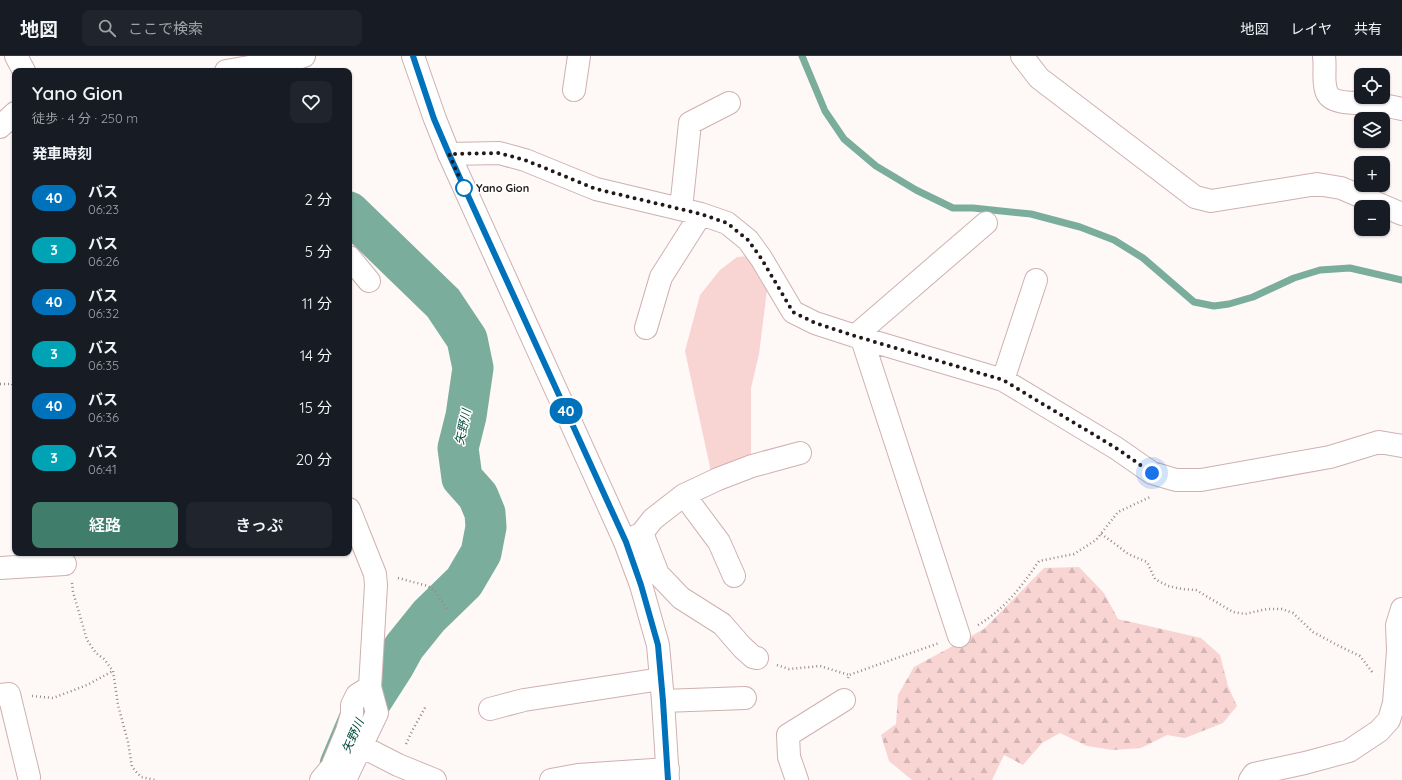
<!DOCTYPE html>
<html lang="ja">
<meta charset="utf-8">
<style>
:root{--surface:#171b24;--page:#20242c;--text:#f1f3f6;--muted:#9ea1a6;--line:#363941;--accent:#407e6b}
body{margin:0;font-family:Quicksand,"Noto Sans JP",sans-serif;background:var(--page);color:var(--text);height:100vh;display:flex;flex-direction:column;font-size:15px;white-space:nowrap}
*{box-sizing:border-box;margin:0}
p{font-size:13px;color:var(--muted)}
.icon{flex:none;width:22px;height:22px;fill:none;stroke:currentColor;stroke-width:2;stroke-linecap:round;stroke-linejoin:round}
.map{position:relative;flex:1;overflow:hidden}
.drawer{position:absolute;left:12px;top:12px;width:340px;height:488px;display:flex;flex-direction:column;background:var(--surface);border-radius:8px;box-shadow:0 1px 3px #0004}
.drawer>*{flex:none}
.badge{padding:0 8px;border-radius:13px;font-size:14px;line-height:26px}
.buttons{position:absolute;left:1354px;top:12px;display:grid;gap:8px}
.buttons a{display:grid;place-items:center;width:36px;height:36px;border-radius:8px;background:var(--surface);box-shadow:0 1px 3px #0004;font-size:20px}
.you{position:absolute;width:20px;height:20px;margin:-10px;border:3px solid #fff;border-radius:50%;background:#1a73e8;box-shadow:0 0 0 6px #1a73e833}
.map>.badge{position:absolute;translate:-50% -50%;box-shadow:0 0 0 2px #fff}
h2{padding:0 20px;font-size:15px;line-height:36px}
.round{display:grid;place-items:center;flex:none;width:42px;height:42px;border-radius:8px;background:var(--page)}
.overview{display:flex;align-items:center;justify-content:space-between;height:68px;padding:0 20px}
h1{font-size:19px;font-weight:600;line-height:30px}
.primary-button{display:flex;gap:8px;margin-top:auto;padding:8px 20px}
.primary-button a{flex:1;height:46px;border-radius:8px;background:var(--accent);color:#fff;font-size:16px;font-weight:600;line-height:46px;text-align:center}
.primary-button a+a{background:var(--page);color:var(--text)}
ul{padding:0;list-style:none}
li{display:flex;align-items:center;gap:12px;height:52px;padding:0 20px}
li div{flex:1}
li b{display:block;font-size:15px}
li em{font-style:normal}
li .badge{min-width:44px;font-weight:700;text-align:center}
header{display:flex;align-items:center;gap:24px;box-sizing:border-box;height:56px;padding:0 20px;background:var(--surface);border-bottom:1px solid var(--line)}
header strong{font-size:19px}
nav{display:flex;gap:22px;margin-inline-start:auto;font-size:14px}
.search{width:280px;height:36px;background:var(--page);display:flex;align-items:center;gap:10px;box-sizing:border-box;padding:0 14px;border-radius:8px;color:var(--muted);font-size:15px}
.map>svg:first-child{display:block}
.forest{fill:url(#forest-firs)}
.green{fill:#f8d4d3}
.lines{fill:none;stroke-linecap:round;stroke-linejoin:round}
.stream{stroke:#7bad9c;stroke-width:7}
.river{stroke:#7bad9c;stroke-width:41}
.minor-casing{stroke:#ceb1b0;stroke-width:24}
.major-casing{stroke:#ceb1b0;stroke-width:24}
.path{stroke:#948c8c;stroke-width:2.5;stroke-dasharray:1 3;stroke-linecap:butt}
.minor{stroke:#fff;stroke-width:22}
.major{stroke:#fff;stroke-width:22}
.line-casing{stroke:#fff;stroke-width:9}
.line{stroke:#0072bc;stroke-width:6}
.walk{stroke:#231919;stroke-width:4;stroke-dasharray:0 7.2}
.stop-dot{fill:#fff;stroke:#0072bc;stroke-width:2}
.labels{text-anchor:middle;stroke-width:3;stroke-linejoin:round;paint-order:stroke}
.stop-label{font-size:11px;font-weight:bold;fill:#231919;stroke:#fff;text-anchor:start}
.water-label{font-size:12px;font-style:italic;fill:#004938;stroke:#fff}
</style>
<header>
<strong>地図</strong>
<div class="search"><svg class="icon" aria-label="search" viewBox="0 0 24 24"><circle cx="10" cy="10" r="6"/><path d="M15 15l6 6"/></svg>ここで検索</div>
<nav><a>地図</a><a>レイヤ</a><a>共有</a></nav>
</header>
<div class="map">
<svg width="1402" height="724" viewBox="0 0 1402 724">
<defs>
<pattern id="forest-firs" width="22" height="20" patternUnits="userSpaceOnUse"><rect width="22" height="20" fill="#f8d4d3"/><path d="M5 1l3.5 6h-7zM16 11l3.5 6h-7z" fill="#d4b5b5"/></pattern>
</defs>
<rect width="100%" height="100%" fill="#fef8f7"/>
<path class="forest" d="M1079 511 1104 537 1118 563 1201 582 1220 599 1228 630 1237 650 1223 667 1185 682 1167 679 1141 692 1113 694 1087 690 1060 677 1042 687 1023 709 1004 699 992 724H912L889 705 881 679 896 668 898 639 914 611 984 573 1044 512Z"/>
<path class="green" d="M749 200 767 234 759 298 751 332V402L711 416 685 295 700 239 720 214 737 201Z"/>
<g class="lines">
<path class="stream" d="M802 0 825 55 844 83 876 110 916 134 953 152H973L1031 158 1080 171 1114 184 1143 202 1194 246 1214 250 1229 248 1253 241 1294 222 1320 214 1350 212 1402 224"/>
<path class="river" d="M340 709 359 664 393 611 404 591 429 560 464 526 481 497 486 471 485 457 478 440 462 422 458 392 466 360 473 312 467 283 443 247 349 156"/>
<g class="minor-casing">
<path id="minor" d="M16 0 24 15
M1022 0 1039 22 1195 141 1211 145 1317 128 1341 132 1402 158
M1324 0C1326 12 1322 26 1327 37 1333 50 1363 46 1374 48 1383 49 1393 51 1402 53
M226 15 279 6H287L304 0
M574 34 579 0
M0 71 15 57
M449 98 499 97 525 104 596 133 701 158 727 167 748 184 761 202 793 256 815 267 855 280 1003 324 1116 392 1152 417 1176 424H1201L1330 401 1379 386 1402 390
M681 153 690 67 729 47
M349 201 369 225
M646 272 661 221 701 158
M855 280 986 167
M862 283 959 580
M1003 324 1036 224
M684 439 719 486 734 520
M642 477 658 518 681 542 722 568 742 591 753 601 757 602
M625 486 642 477 653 463 684 439 718 423 752 410 800 397
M0 512 65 508
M0 639 9 638 29 721
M663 645 745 642
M490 653 524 644 661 623
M361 690 398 709 435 724
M321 724 332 711 347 675 352 658V649L357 639 370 631
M345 724 377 657 370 631 376 529 375 518 349 453
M551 724 578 719 668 713
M797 724 789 701 788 679 844 644
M1250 724 1254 718 1305 707 1349 695 1379 675 1389 664 1394 647 1398 595 1397 569 1402 553"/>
</g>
<g class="major-casing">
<path id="major" d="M413 0 435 63 449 98 625 486 641 529 658 589 663 645 668 724"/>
</g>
<path class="path" d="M0 328H12L15 338
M1101 478 1114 487 1128 498 1147 506 1155 523 1168 530 1182 533 1196 534 1233 556 1245 558 1267 553H1282L1293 557 1313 576 1339 590 1360 600 1373 617
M398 522 428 530 435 535 447 553
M72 527 73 536 87 584 96 597 104 603 113 615 118 649 128 686 132 711 141 721 155 724
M978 569C1006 552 1021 531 1039 505L1074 498 1096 484 1118 456 1150 441
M777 609 789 613 820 610 849 619
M848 622 849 619 939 587
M32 640 53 642 87 629 113 615
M406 688 412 675 426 650"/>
<use href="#minor" class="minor"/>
<use href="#major" class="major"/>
</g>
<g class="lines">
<g class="line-casing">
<path id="line" d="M413 0 434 63 449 98 626 486 641 529 658 589 663 645 668 724"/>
</g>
<use href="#line" class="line"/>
<path class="walk" d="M464 132 449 98 499 97 525 104 596 133 701 158 727 167 748 184 761 202 793 256 815 267 855 280 1003 324 1116 392 1152 417"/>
</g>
<circle class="stop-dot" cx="464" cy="132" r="8"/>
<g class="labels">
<g class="stop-label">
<text x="476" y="136">Yano Gion</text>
</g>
<g class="water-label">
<text transform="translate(463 371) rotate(-78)" y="4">矢野川</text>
<text transform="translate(353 680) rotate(-66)" y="4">矢野川</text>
</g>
</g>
</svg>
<div class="buttons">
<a><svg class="icon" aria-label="locate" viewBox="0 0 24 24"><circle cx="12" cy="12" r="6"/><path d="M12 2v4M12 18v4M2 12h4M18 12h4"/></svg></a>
<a><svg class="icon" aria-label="layers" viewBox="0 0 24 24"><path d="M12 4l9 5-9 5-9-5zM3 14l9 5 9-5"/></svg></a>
<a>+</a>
<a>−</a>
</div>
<div class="you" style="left:1152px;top:417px"></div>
<b class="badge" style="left:566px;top:355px;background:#0072bc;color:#fff">40</b>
<section class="drawer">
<div class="overview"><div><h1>Yano Gion</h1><p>徒歩 · 4 分 · 250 m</p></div><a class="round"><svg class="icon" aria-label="heart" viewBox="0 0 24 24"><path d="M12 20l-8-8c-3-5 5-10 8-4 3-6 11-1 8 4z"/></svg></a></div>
<h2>発車時刻</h2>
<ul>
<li><span class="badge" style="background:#0072bc;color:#fff">40</span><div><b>バス</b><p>06:23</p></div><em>2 分</em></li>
<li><span class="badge" style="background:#00a3b4;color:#fff">3</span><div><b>バス</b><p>06:26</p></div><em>5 分</em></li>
<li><span class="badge" style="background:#0072bc;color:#fff">40</span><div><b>バス</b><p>06:32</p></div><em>11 分</em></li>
<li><span class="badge" style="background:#00a3b4;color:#fff">3</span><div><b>バス</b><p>06:35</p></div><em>14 分</em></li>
<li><span class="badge" style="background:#0072bc;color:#fff">40</span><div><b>バス</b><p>06:36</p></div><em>15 分</em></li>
<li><span class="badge" style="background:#00a3b4;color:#fff">3</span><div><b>バス</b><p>06:41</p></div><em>20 分</em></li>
</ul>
<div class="primary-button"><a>経路</a><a>きっぷ</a></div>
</section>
</div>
